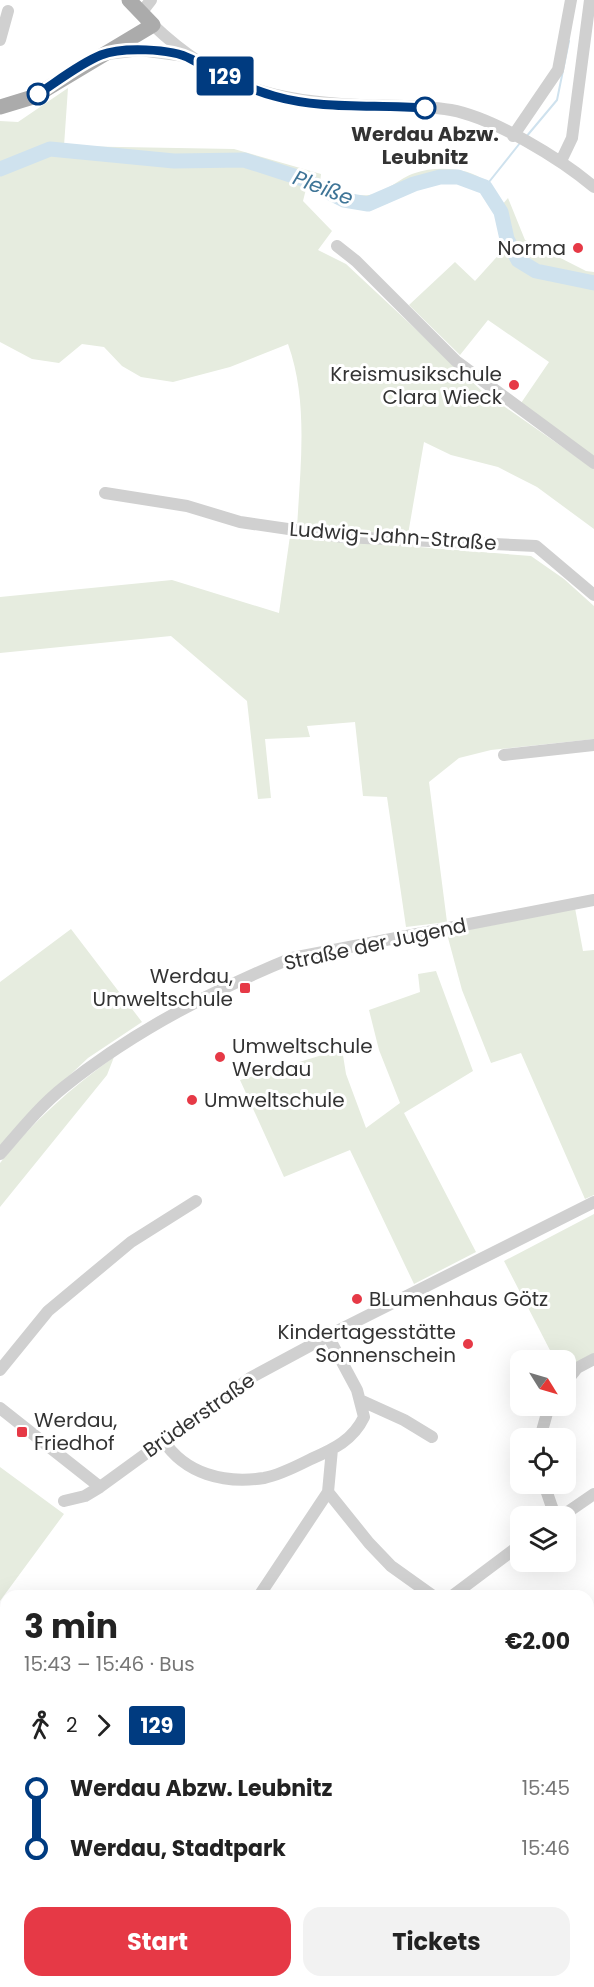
<!DOCTYPE html>
<meta charset="utf-8">
<style>
:root{--surface:#fff;--page:#f2f2f2;--text:#222;--muted:#767676;--accent:#e63946}
body{margin:0;font-family:Poppins,sans-serif;background:var(--page);color:var(--text);height:100vh;display:flex;flex-direction:column;font-size:22px;white-space:nowrap}
*{box-sizing:border-box;margin:0}
p{font-size:20px;color:var(--muted)}
.icon{flex:none;width:33px;height:33px;fill:none;stroke:currentColor;stroke-width:2;stroke-linecap:round;stroke-linejoin:round}
.map{position:relative;flex:1;overflow:hidden}
.panel{position:absolute;left:0px;top:1590px;width:594px;height:398px;display:flex;flex-direction:column;background:var(--surface);border-radius:18px 18px 0 0;box-shadow:0 6px 24px #0002}
.panel>*{flex:none}
.badge{padding:0 12px;border-radius:4px;font-size:21px;line-height:39px}
.needle{width:39px;rotate:127deg}
.tools{position:absolute;left:510px;top:1350px;display:grid;gap:12px}
.tools a{display:grid;place-items:center;width:66px;height:66px;border-radius:12px;background:var(--surface);box-shadow:0 6px 24px #0002;font-size:30px}
.map>.badge{position:absolute;translate:-50% -50%;box-shadow:0 0 0 3px #fff}
.legs{display:flex;align-items:center;gap:9px;height:66px;padding:0 24px;font-size:20px}
.legs p{margin-inline-start:auto}
.summary{display:flex;align-items:center;justify-content:space-between;height:102px;padding:0 24px}
h1{font-size:33px;font-weight:700;line-height:45px}
.button{display:flex;gap:12px;margin-top:auto;padding:12px 24px}
.button a{flex:1;height:69px;border-radius:18px;background:var(--accent);color:#fff;font-size:24px;font-weight:700;line-height:69px;text-align:center}
.button a+a{background:var(--page);color:var(--text)}
ul{padding:0 24px;list-style:none}
li{display:flex;align-items:center;gap:21px;height:60px;font-size:22px}
li i{display:grid;place-items:center;width:9px;height:100%;margin:0 8px;background:currentColor}
li i::after{content:'';width:15px;height:15px;margin:-8px;border:4px solid;border-radius:50%;background:var(--surface)}
li p{margin-inline-start:auto}
li:first-child i{background:linear-gradient(#0000 50%,currentColor 0)}
li:last-child i{background:linear-gradient(currentColor 50%,#0000 0)}
.map>svg:first-child{display:block}
.green{fill:#e6ecdf}
.lines{fill:none;stroke-linecap:round;stroke-linejoin:round}
.stream{stroke:#cfe2ee;stroke-width:2}
.river{stroke:#cfe2ee;stroke-width:15}
.minor{stroke:#d0d0d0;stroke-width:12}
.major{stroke:#ababab;stroke-width:15}
.line-1-casing{stroke:#fff;stroke-width:14}
.line-1{stroke:#003b80;stroke-width:9}
.stop-1-dot{fill:#fff;stroke:#003b80;stroke-width:3}
.poi-dot{fill:#e63946;stroke:#fff;stroke-width:2}
.labels{text-anchor:middle;stroke-width:6;stroke-linejoin:round;paint-order:stroke}
.stop-label{font-size:20px;font-weight:bold;fill:#333;stroke:#fff}
.poi-label{font-size:20px;fill:#333;stroke:#fff;text-anchor:end}
.street-label{font-size:20px;fill:#333;stroke:#fff}
.water-label{font-size:21px;font-style:italic;fill:#3f7597;stroke:#fff}
</style>
<div class="map">
<svg width="594" height="1987" viewBox="0 0 594 1987">
<rect width="100%" height="100%" fill="#fff"/>
<path class="green" d="M68 88 64 146 234 149 321 174 320 183C336 190 351 197 369 195 386 193 399 178 415 173 435 166 470 167 486 182 493 188 497 199 501 206L508 198 525 240 586 271 594 272V463L519 406 549 362 488 320 460 355 409 305 455 262 475 281 503 250C499 202 475 168 423 186 407 191 392 204 376 207 350 213 329 190 306 189L303 201 332 231 318 250 346 264 482 391 594 469V529L537 487 498 467 451 455 424 442 406 546 531 556 564 579 594 606V739L491 750 459 758 429 782 447 922 406 927 387 797 363 796 355 722 307 726 310 737 265 739 271 798 258 799 247 701 171 636 0 653V597L172 580 279 613 291 529H297C300 469 309 402 288 344L230 367 173 382 141 377 122 366 104 347 82 344 59 363 32 359 0 342V121L18 122Z
M575 908 583 951 594 950V1195L585 1199 521 1053 491 1063 462 990 447 934Z
M71 929 142 1022 88 1058 34 1109 0 1147V982Z
M436 971 473 1071 404 1113 476 1252 414 1284 350 1150 284 1177 240 1080 342 1049 346 1074 366 1128 400 1103 379 1050 369 1010 420 992 418 974Z
M114 1057 107 1075 0 1207V1163C33 1121 71 1088 114 1057Z
M594 1214V1357L566 1374V1360H555L504 1261Z
M0 1467 64 1514 0 1601Z
M0 1641 6 1645V1803L0 1802Z
M594 1662V1823L588 1816V1664Z
M0 1887 6 1889V1982H338L346 1987H0Z
M588 1944 594 1947V1987H519L523 1982H588Z
M360 1982H418L413 1987H355Z"/>
<g class="lines">
<path class="stream" d="M526 137 557 100 569 41
M485 187 520 143"/>
<path class="river" d="M0 169 50 149 174 161 244 160 303 179 344 200 368 204 414 184 440 177H458L485 187 501 212 507 239 518 260 536 271 594 283"/>
<path class="minor" d="M141 13 151 0
M153 25C217 86 273 102 360 105 390 106 421 105 451 110 494 118 561 159 594 187
M0 40 8 11
M107 54 140 50 185 56
M513 136 558 70 571 0
M561 161 572 138 590 0
M337 246 356 261 456 361 594 463
M105 493 187 506 240 522 343 537 536 546 594 595
M504 755 594 745
M0 1154C20 1131 40 1106 64 1087 132 1032 211 991 292 958L594 900
M0 1370 48 1311 131 1242 196 1201
M566 1382 577 1368 594 1359
M362 1401 404 1420 432 1437
M0 1408 100 1487
M540 1438 549 1406
M163 1440C185 1474 224 1484 264 1478 280 1475 297 1466 311 1459 334 1449 353 1440 364 1417L357 1390 328 1336
M332 1449 328 1492 369 1543 391 1566 433 1596
M544 1484 555 1516
M64 1501 85 1496 100 1487 250 1378 343 1328 594 1202
M562 1516 594 1494
M259 1596 328 1492
M452 1596 520 1545
M588 1660 594 1657"/>
<path class="major" d="M0 107 33 97 153 25 129 0"/>
</g>
<g class="lines">
<g class="line-1-casing">
<path id="line-1" d="M38 94C58 81 79 64 101 55 121 47 171 48 191 59 217 73 245 88 274 96 322 110 376 104 425 108"/>
</g>
<use href="#line-1" class="line-1"/>
</g>
<g class="stop-1-dot">
<circle cx="38" cy="94" r="10"/>
<circle cx="425" cy="108" r="10"/>
</g>
<g class="poi-dot">
<circle cx="578" cy="248" r="6"/>
<circle cx="514" cy="385" r="6"/>
<rect x="239" y="982" width="12" height="12" rx="3"/>
<circle cx="220" cy="1057" r="6"/>
<circle cx="192" cy="1100" r="6"/>
<circle cx="357" cy="1299" r="6"/>
<circle cx="468" cy="1344" r="6"/>
<rect x="16" y="1426" width="12" height="12" rx="3"/>
</g>
<g class="labels">
<g class="stop-label">
<text x="425" y="141">Werdau Abzw.<tspan x="425" dy="23">Leubnitz</tspan></text>
</g>
<g class="poi-label">
<text x="566" y="255">Norma</text>
<text x="502" y="381">Kreismusikschule<tspan x="502" dy="23">Clara Wieck</tspan></text>
<text x="233" y="983">Werdau,<tspan x="233" dy="23">Umweltschule</tspan></text>
<text x="232" y="1053" text-anchor="start">Umweltschule<tspan x="232" dy="23">Werdau</tspan></text>
<text x="204" y="1107" text-anchor="start">Umweltschule</text>
<text x="369" y="1306" text-anchor="start">BLumenhaus Götz</text>
<text x="456" y="1339">Kindertagesstätte<tspan x="456" dy="23">Sonnenschein</tspan></text>
<text x="34" y="1427" text-anchor="start">Werdau,<tspan x="34" dy="23">Friedhof</tspan></text>
</g>
<g class="street-label">
<text transform="translate(393 536) rotate(4)" y="7">Ludwig-Jahn-Straße</text>
<text transform="translate(375 944) rotate(-12)" y="7">Straße der Jugend</text>
<text transform="translate(199 1415) rotate(-35)" y="7">Brüderstraße</text>
</g>
<g class="water-label">
<text transform="translate(323 188) rotate(21)" y="7">Pleiße</text>
</g>
</g>
</svg>
<div class="tools">
<a><svg class="needle" viewBox="-14 -14 28 28"><path d="M0-13l5 13h-10z" fill="#e53935"/><path d="M0 13l5-13h-10z" fill="#767676"/></svg></a>
<a><svg class="icon" aria-label="locate" viewBox="0 0 24 24"><circle cx="12" cy="12" r="6"/><path d="M12 2v4M12 18v4M2 12h4M18 12h4"/></svg></a>
<a><svg class="icon" aria-label="layers" viewBox="0 0 24 24"><path d="M12 4l9 5-9 5-9-5zM3 14l9 5 9-5"/></svg></a>
</div>
<b class="badge" style="left:225px;top:76px;background:#003b80;color:#fff">129</b>
<section class="panel">
<div class="summary"><div><h1>3 min</h1><p>15:43 – 15:46 · Bus</p></div><b>€2.00</b></div>
<div class="legs"><svg class="icon" aria-label="walk" viewBox="0 0 24 24"><circle cx="13" cy="4" r="2"/><path d="M13 8l-2 6 4 7M11 14l-3 7M7 12l3-4h3l4 4"/></svg>2<svg class="icon" aria-label="forward" viewBox="0 0 24 24"><path d="M9 5l7 7-7 7"/></svg><b class="badge" style="background:#003b80;color:#fff">129</b></div>
<ul>
<li><i style="color:#003b80"></i><b>Werdau Abzw. Leubnitz</b><p>15:45</p></li>
<li><i style="color:#003b80"></i><b>Werdau, Stadtpark</b><p>15:46</p></li>
</ul>
<div class="button"><a>Start</a><a>Tickets</a></div>
</section>
</div>
